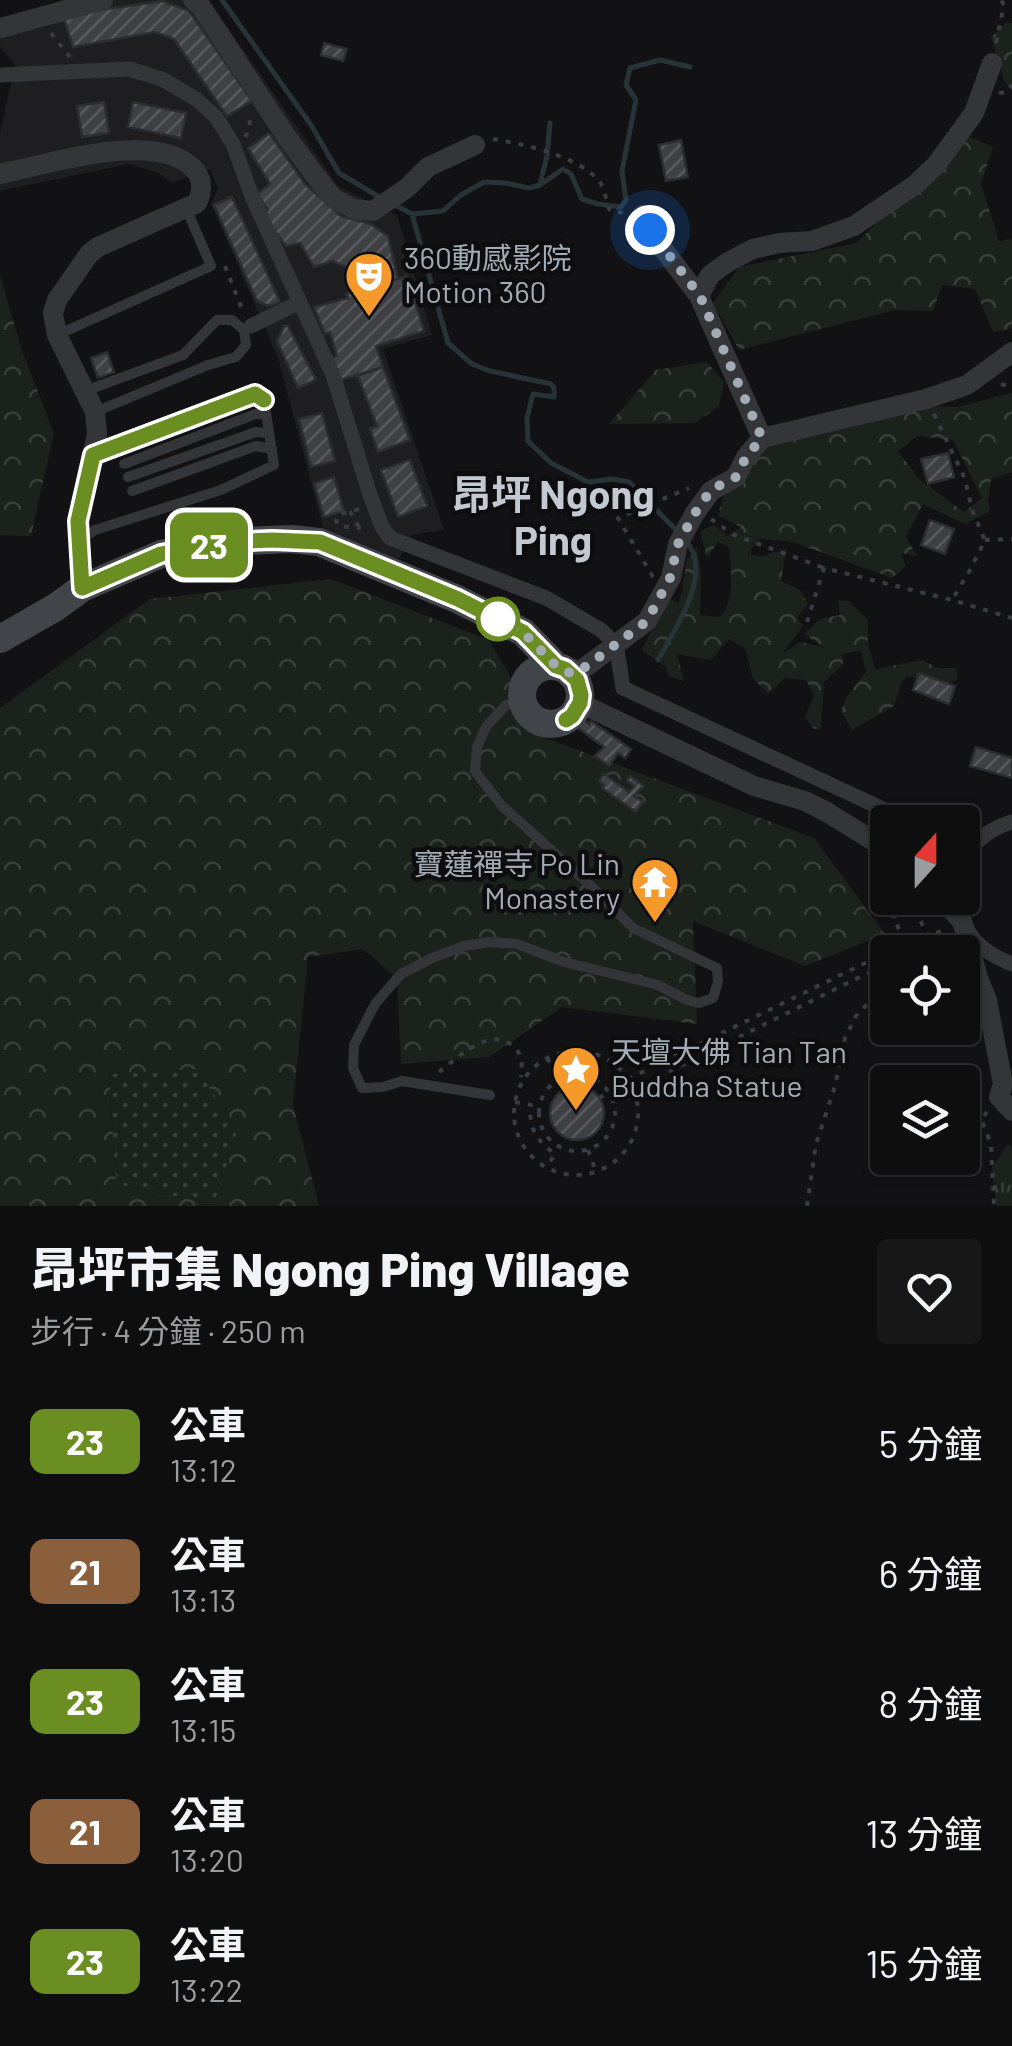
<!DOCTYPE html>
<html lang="zh-TW">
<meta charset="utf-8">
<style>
:root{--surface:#0e0e0f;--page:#171718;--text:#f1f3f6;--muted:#9b9c9e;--line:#2e2e2f}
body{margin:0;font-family:Barlow,"Noto Sans TC",sans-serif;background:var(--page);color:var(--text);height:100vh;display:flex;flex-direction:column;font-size:38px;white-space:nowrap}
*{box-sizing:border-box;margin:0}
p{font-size:32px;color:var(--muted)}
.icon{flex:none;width:55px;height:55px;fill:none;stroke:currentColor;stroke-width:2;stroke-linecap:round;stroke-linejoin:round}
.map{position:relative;height:1206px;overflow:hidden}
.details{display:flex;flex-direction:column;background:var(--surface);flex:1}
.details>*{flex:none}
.badge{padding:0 20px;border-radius:15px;font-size:35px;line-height:65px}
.needle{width:65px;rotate:21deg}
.controls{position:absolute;left:870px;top:805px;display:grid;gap:20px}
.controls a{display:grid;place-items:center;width:110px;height:110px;border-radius:10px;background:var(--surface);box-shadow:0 2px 8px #0004,0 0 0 2px var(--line);font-size:50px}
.you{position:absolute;width:50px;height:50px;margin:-25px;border:8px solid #fff;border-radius:50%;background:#1a73e8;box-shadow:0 0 0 15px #1a73e833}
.map>.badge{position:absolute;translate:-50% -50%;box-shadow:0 0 0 5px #fff}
.round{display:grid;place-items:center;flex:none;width:105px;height:105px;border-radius:10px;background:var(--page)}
.summary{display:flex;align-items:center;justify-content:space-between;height:170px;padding:0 30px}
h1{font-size:48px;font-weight:800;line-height:75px}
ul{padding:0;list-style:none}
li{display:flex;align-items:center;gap:30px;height:130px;padding:0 30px}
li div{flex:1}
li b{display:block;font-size:38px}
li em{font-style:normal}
li .badge{min-width:110px;font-weight:700;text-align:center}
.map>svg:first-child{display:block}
.built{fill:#1e1e21}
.grass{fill:url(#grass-dots)}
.forest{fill:url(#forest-crowns);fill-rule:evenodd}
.park{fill:url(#park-tufts)}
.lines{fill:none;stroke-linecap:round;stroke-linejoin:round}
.stream{stroke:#283338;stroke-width:5}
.building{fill:url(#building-hatch);stroke:#2c2d30;stroke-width:2.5}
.path{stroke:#393c40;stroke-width:4;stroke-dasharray:5 8;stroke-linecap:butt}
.service{stroke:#333539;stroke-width:10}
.pedestrian{stroke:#333539;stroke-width:15}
.minor{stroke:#333539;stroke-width:20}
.secondary{stroke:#414449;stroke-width:28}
.line-casing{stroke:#fff;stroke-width:22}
.line{stroke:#6b8e23;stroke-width:15}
.walk{stroke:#a3abb5;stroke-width:10;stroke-dasharray:0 18}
.stop-dot{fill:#fff;stroke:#6b8e23;stroke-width:5}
.labels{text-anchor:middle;stroke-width:9;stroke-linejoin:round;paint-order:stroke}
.poi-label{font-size:30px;fill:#a3abb5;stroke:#0d0d0f;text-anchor:start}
.district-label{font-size:40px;font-weight:bold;fill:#c4c9d1;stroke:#0d0d0f}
</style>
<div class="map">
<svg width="1012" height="1206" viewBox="0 0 1012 1206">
<defs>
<pattern id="grass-dots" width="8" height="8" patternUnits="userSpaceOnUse" patternTransform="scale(2.5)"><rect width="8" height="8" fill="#1a221b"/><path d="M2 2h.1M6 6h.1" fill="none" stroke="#383f3a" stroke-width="1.8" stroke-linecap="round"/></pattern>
<pattern id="forest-crowns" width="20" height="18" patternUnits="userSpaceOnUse" patternTransform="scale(2.5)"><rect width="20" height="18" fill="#1a221b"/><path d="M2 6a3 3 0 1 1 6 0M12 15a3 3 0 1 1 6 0" fill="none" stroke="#383f3a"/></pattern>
<pattern id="park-tufts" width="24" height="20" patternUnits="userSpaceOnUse" patternTransform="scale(2.5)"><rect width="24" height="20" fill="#1a221b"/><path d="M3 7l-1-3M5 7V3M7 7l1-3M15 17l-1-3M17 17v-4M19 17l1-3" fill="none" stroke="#383f3a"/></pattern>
<pattern id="building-hatch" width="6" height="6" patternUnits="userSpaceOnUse" patternTransform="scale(2.5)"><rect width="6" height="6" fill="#3e4044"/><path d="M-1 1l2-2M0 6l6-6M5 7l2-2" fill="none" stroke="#57595d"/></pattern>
</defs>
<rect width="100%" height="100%" fill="#121214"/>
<path class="built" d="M74 0H209L338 186 397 215 432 335 383 349 444 530 411 535 399 559 324 531 278 358 211 203 218 188 210 169 172 183 158 173 128 164 0 191V133L15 65 0 47V18Z"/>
<path class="grass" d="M198 1068 237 1132 214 1204 116 1184 109 1074Z"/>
<path class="forest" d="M1006 23H1012V91L1004 80 991 37Z
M968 136 993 147 981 184 999 241 1012 239V328L993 332 975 289 942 285 933 311 895 310 739 350 713 303 739 267 856 243Z
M0 275 22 351 54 433 31 536 0 535Z
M707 362 724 382 719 406 695 423 609 424 656 370Z
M1012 393V472L991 479 988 501 990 511 965 524 923 504 906 537 917 556 901 553 906 566 892 578 793 542 760 539 751 549V555L764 556 786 549 781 581 800 590 808 604 797 617 803 626 782 654 800 642 824 647 804 634 820 619 840 615 838 600 849 601 868 620V644L875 669 922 660 938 668H956L958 680 942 684 907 676 901 683 894 706 852 730 841 711 846 698 866 672 861 651 842 654 843 664 824 682 821 728 814 729 805 717 814 695 806 680 785 678 768 694 753 678 745 648 729 639 711 660 677 654 684 681 669 676 666 667 642 650 667 598 678 603 682 593 686 561 697 547 701 574 700 615 720 617C736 600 731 568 729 547L718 542 707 558 700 531 714 525 728 536 741 527 718 515 724 494 767 446 862 418 875 401 906 409 915 406 957 407ZM917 436 953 440 982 498 964 512 919 479 898 451Z
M331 579 489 640 546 738 814 838 885 934 805 966 693 921 697 1024 562 1007 489 1057 401 1064 397 978 363 949 308 957 293 1105 319 1206H0V708L150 599ZM198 1069 237 1132 214 1204 116 1184 109 1074Z"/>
<path class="park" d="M1008 1144 1012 1148V1206H996L992 1167Z"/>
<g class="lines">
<path class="stream" d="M222 0 311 125 339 173 381 198
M540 184 547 156 550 123
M395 205 412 214 448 343 472 364 490 371 551 384 554 388V397L533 394 527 418 528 441 551 463 588 482 612 479 629 482 678 532
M412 214 443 211 461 195 484 182 506 183 529 188 540 185 563 169 571 174 582 199 598 204 621 207 626 200 622 171 636 100 626 85 630 68 660 60 690 67
M658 660C675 629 715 572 685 540"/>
</g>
<path class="building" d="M163 1 189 11 252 101 227 116 174 39 155 32 73 47 63 15Z
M324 43 347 49 343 61 321 55Z
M104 102 109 133 82 137 77 106Z
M133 102 186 113 181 138 128 127Z
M269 133 305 184 341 216 371 224 388 236 398 279 359 291 346 267 332 261 314 267 300 243 286 246 262 214 268 210 257 194 270 184 248 148Z
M681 140 688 177 666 181 659 145Z
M232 197 280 302 268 306 257 301 214 205Z
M407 276 424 331 376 346 383 367 340 380 332 357 337 356 330 332 325 334 314 307 348 298 346 294Z
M284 326H288L316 380 298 388 277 341Z
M107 352 114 372 98 378 91 358Z
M383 367 410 440 378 452 370 429 377 426 358 376Z
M322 413 335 461 311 467 299 419Z
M948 453 954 477 928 484 921 459Z
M410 460 427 506 398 517 381 470Z
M334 477 344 511 324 517 314 483Z
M930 520 954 529 945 554 921 545Z
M919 673 955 686 949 704 913 690Z
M584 720 589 724 591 721 631 749 625 758 618 753 609 766 595 756 604 747 578 728Z
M976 747 1012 758V778L970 766Z
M604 774 629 792 634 786 627 781 630 776 644 786 634 796 643 802 636 812 602 788 604 785 599 781Z
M888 895V898H911L912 900 893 910 886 896Z
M967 1075 974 1099 962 1103V1082H953L952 1080Z
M550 1113a27 27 0 1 1 54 0a27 27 0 1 1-54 0Z"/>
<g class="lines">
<path class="path" d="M51 33 70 57
M996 43 1004 5 1001 0
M999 93 1007 92 1012 85
M245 137C251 128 251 123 247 113
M493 139C524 144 578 156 599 181 605 188 606 202 610 211L626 213
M225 266 242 309
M1001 384 1012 387
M934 414 965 479 972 510 985 540 970 570 952 600
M359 509 338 515 336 521 339 526 361 528
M350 511 356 523 361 528
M711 519 734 535 824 568
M985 540 1012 539
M653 577 618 518 689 488
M807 622 824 568 952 600 1012 618
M929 937 936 952
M909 952H911
M962 1022 973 1028
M514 1113a62 62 0 1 1 124 0a62 62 0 1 1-124 0Z
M547 1058 560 1085 570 1081 582 1082 581 1086
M439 1072C459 1057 491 1024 515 1048 523 1056 522 1066 521 1077
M624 1073 613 1078 624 1100 635 1095
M539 1113a38 38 0 1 1 76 0a38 38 0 1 1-76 0Z
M628 1079 906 943 893 917 913 907 929 937 943 930
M634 1089 888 963
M610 1095 632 1085
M599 1098 618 1088
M515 1102 531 1105C528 1128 537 1141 555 1154L546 1168
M987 1112 981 1119 991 1144 994 1206
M588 1150 596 1172
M807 1206 816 1144 835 1086 845 1038 856 1016 872 999 885 991 888 992"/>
<path class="service" d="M57 335 211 266 186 208
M85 391 183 355 217 320H232L244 330 246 345 236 357 208 365 95 412
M124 464 256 414H266
M128 477 256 432 269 433
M132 491 256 446 272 449
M79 541 95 530 221 490 274 465 264 400 255 394 94 454
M490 1095 402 1081 383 1087 362 1088 353 1068 354 1045 375 1004 401 974 432 958 464 946 489 942 517 944 564 962 658 985 687 1000 699 1003 713 998 718 982 717 968 633 928 588 883 501 805 475 771 477 747 486 727 506 705 523 702"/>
<path class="pedestrian" d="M0 75 129 69 162 79 196 99 216 117 233 144 253 199 333 375 370 495 382 527 390 538 546 598 601 630 616 644 623 688 911 822
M251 326 300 302
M962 864C972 842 989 829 1012 822
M956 898C964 934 977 950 1012 964"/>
<path class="minor" d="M193 0 200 5 286 136 314 174 333 198 354 209 373 211 407 188 428 167 475 145
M0 28 103 0
M992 63 974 113 936 165 915 185 854 226 812 241 779 243 753 249 728 262 710 275 699 296 762 438 926 399 967 385 1012 352
M0 174C48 164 153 130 192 167 203 177 203 191 197 203L98 247 89 254 57 300 53 313 57 335 95 412 97 434 78 521 82 588
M642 215 660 245 699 296
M572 674 587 666 647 621 671 578 678 544 695 513 711 491 736 477 746 457 762 438
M580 703 754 786 805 801 825 811 888 850
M940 898 962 921 979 981 987 1000 1003 1084 999 1097 1012 1111"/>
<path class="secondary" d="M0 639 56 607 82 588 161 554 222 542 292 539 319 542 457 599 523 632 556 666
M522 695a29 29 0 1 1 58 0a29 29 0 1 1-58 0Z"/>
</g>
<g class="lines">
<g class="line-casing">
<path id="line" d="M264 400 255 394 93 455 78 521 82 588 161 554 192 548 222 542 272 540 320 542 458 599 523 632 556 666 565 669 577 680 581 695 580 703 572 716 566 720"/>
</g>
<use href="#line" class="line"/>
<path class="walk" d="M498 619 490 615 523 632 556 666 572 674 587 666 647 621 670 578 678 544 695 513 711 490 736 477 746 457 762 438 700 296 650 230"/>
</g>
<defs>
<g id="theatre-pin" transform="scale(2.5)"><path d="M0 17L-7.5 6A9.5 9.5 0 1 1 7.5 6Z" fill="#f4992a" stroke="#0d0d0f"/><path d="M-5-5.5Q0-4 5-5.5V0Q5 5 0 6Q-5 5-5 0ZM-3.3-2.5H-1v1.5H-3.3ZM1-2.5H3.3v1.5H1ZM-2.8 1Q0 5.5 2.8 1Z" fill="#fff"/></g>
<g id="temple-pin" transform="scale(2.5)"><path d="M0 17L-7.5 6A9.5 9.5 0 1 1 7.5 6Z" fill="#f4992a" stroke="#0d0d0f"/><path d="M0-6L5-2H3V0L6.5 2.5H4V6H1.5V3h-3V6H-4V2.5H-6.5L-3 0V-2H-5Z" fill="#fff"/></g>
<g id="sight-pin" transform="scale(2.5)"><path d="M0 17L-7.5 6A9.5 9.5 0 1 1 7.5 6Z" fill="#f4992a" stroke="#0d0d0f"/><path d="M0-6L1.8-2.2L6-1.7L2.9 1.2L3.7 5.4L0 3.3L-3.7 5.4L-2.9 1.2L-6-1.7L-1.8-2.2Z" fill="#fff"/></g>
</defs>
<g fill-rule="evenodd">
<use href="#theatre-pin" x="369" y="276"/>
<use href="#temple-pin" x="655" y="882"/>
<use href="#sight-pin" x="576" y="1070"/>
</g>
<circle class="stop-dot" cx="498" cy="619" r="20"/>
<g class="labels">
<g class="poi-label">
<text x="404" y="269">360動感影院<tspan x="404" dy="34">Motion 360</tspan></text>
<text x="620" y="875" text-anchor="end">寶蓮禪寺 Po Lin<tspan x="620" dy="34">Monastery</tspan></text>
<text x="611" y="1063">天壇大佛 Tian Tan<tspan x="611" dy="34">Buddha Statue</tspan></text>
</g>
<g class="district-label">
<text x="553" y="509">昂坪 Ngong<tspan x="553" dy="46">Ping</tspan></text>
</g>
</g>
</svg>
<div class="controls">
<a><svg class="needle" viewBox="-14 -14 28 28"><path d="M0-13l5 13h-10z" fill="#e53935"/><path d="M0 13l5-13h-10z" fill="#9b9c9e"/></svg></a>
<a><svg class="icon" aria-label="locate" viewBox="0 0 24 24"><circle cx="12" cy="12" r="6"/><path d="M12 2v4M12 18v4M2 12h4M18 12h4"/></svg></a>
<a><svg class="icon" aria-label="layers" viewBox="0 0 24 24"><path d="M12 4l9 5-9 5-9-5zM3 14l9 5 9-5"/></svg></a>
</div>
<div class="you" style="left:650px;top:230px"></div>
<b class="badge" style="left:209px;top:545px;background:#6b8e23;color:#fff">23</b>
</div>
<section class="details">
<div class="summary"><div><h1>昂坪市集 Ngong Ping Village</h1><p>步行 · 4 分鐘 · 250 m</p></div><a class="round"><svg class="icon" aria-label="heart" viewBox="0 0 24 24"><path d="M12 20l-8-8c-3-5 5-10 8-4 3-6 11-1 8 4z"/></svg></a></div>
<ul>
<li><span class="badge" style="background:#6b8e23;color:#fff">23</span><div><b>公車</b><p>13:12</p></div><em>5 分鐘</em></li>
<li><span class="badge" style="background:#8b5e3c;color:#fff">21</span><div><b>公車</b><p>13:13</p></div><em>6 分鐘</em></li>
<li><span class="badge" style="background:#6b8e23;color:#fff">23</span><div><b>公車</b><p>13:15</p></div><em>8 分鐘</em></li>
<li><span class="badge" style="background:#8b5e3c;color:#fff">21</span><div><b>公車</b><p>13:20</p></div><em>13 分鐘</em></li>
<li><span class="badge" style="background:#6b8e23;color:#fff">23</span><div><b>公車</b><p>13:22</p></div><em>15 分鐘</em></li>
</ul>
</section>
